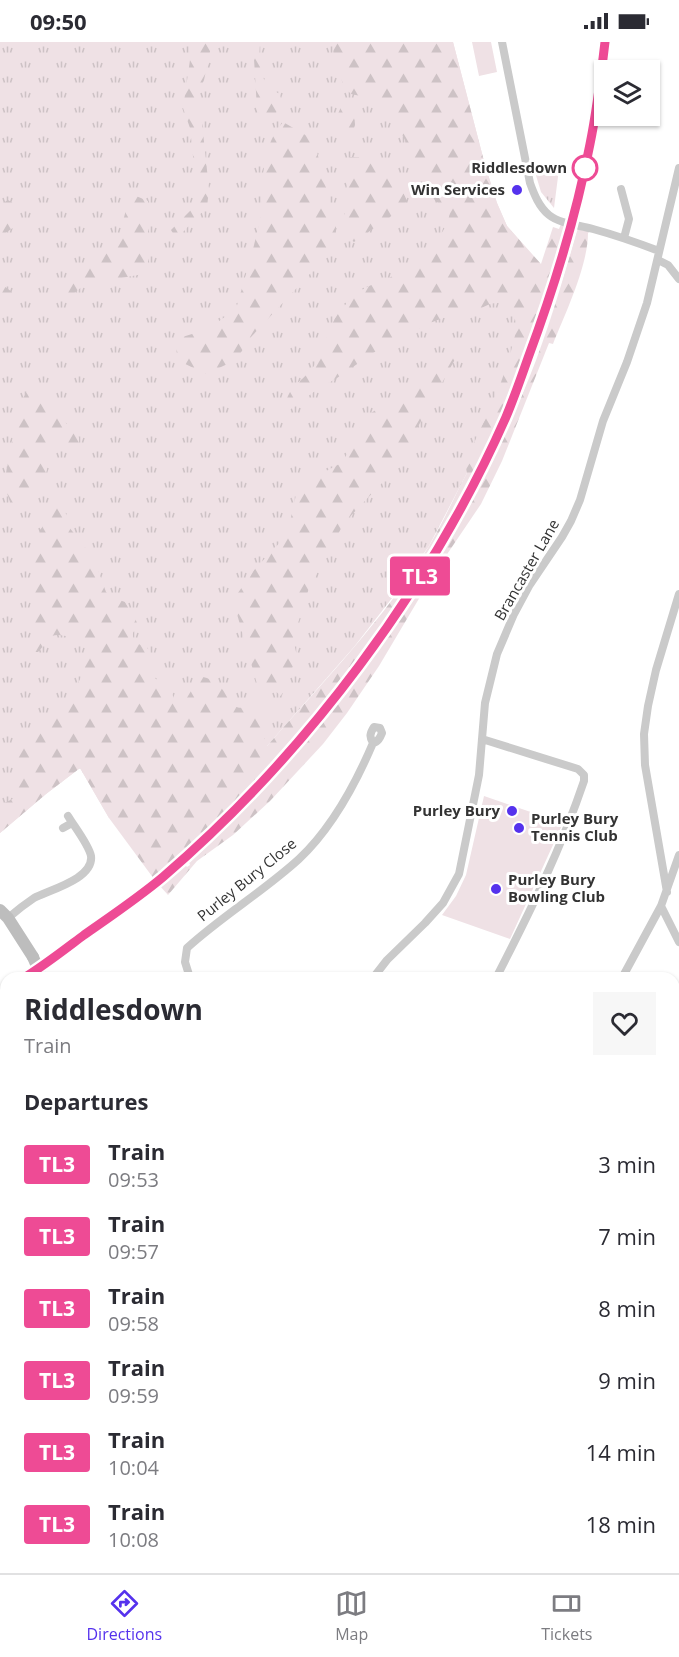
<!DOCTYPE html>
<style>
:root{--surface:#fff;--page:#f7f7f7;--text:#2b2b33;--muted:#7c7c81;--line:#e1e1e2;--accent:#5532ed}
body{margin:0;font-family:"Open Sans",sans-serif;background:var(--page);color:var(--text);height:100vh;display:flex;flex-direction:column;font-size:22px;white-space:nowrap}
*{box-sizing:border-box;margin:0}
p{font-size:20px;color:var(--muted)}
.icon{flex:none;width:33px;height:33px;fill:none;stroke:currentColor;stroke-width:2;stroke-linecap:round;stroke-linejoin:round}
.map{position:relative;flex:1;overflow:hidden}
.side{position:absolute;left:0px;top:930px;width:680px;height:602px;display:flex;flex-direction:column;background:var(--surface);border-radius:18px 18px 0 0;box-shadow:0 2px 4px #0004}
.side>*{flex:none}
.badge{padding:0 12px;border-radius:4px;font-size:21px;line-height:39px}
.tools{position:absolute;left:594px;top:18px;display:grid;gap:12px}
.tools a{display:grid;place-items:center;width:66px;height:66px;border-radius:0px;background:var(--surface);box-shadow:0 2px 4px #0004;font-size:30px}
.map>.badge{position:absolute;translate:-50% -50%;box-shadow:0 0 0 3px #fff}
h2{padding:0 24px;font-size:22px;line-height:54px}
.round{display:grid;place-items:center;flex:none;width:63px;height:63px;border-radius:0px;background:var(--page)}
.summary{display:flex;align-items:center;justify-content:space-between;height:102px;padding:0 24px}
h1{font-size:28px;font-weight:700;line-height:45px}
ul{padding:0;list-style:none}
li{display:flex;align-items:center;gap:18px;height:72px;padding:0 24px}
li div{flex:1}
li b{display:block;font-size:22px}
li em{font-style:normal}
li .badge{min-width:66px;font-weight:700;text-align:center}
.status{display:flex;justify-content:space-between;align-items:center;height:42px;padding:0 30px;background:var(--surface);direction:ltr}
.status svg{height:16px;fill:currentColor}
.menu{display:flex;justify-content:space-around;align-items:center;height:84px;border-top:2px solid var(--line);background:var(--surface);font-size:16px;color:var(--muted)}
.menu a{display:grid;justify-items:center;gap:3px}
.menu .active{color:var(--accent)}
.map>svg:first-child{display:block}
.grass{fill:url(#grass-tufts)}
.forest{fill:url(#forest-firs)}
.park{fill:#efe1e5}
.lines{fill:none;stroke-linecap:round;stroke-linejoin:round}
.street{stroke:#cacaca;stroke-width:8}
.secondary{stroke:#bdbdbd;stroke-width:12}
.primary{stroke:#ababab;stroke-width:14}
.rail{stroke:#888;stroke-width:2;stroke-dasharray:6 4.5;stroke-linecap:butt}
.secondary-bridge{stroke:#bdbdbd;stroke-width:12}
.line-casing{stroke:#fff;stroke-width:14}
.line{stroke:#ee4b95;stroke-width:9}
.stop-dot{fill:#fff;stroke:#ee4b95;stroke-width:3}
.poi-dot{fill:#5532ed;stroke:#fff;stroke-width:2}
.labels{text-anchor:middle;stroke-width:6;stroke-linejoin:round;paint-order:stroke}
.stop-label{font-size:15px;font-weight:bold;fill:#333;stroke:#fff;text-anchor:end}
.poi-label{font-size:15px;font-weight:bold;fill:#333;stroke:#fff;text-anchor:end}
.street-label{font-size:15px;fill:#333;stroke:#fff}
</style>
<div class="status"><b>09:50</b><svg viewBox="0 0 49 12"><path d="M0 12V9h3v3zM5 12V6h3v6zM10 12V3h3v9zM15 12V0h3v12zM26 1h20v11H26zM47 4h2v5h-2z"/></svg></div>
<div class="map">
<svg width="679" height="1531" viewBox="0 0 679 1531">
<defs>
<pattern id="grass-tufts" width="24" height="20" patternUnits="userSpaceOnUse" patternTransform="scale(1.5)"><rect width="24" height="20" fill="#efe1e5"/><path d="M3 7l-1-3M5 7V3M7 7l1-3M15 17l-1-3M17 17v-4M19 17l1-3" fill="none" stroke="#cdc2c5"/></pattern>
<pattern id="forest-firs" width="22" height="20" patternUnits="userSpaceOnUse" patternTransform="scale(1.5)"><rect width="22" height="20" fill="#efe1e5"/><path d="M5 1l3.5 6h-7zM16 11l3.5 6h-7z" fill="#cdc2c5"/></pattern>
</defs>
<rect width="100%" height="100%" fill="#fff"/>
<path class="grass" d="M0 0H453L485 123 497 161 507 184 541 223 535 252 467 431 429 504 396 551 354 605 267 704 109 776 80 726 46 752 0 791Z
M559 127 554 166 541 150 535 130Z"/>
<path class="forest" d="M189 0H212L204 38 194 60 202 81 209 147 207 165 181 192 174 193 171 188 198 161 190 86 183 66 190 18Z
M253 0H260L259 19 266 45 280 52 282 64 270 78 260 75 257 67Z
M330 0H453L485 123 497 161 507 184 541 222 553 185 559 187 561 182 566 185C547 275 511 364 469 446 451 480 431 512 411 545 404 546 402 550 399 556L401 560C344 644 279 722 206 792 189 808 171 822 154 837L109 776 80 726 46 752 0 791V763L19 754 11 738C19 726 14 712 19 703 27 689 37 684 49 675 66 662 83 640 86 618 88 610 86 603 78 599 71 595 59 591 52 594L38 610H35L34 609 40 595V590L37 587 29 585 26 580 32 557 33 526 39 504 40 488 51 474 55 463H58L65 468 69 485 94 517 106 550 111 555 125 560C127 564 138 579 137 582 137 585 134 588 133 591 132 603 142 602 150 608L151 617 149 621 141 625V631L144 633 153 634 159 640 170 645 175 660 179 664H182L197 639 203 635C214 637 219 645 228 652V659C239 671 248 665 258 656L264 658 269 664C256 682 261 684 267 704 322 641 386 575 429 504 443 481 454 455 467 431L465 421C481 384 503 344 512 305 514 298 516 290 516 282 515 274 511 267 504 263 495 258 487 263 478 268L476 266 474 262 463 268 430 281 373 311 337 336 315 349 283 373C288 339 301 344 316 321 323 311 325 298 330 287 335 274 344 263 354 254 366 243 381 240 395 233 405 228 410 220 418 212 423 206 431 204 436 198 443 191 452 175 449 166L439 162 431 154 422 133 407 111 405 98 400 89 398 76 392 68 385 62 375 57 351 52 347 48 343 43 340 31 334 18 333 4Z
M341 65 354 69 355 83 352 92H344L334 81Z
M283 80 314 98 336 185 335 205 251 295 236 318 206 332 177 318 176 297 208 287 236 267C244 239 253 210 259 182 266 146 256 112 283 80Z
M349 115 378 116 386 128 397 135 407 159 400 168 354 200 343 192Z
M136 154 148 159V223L143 232 84 243 72 253 50 255 48 248 65 240 117 202 127 164Z
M8 158 19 165 14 185 0 195V163Z
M579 186 592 188 588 191C588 224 565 272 553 302L549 301 502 419 481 462 433 533 379 624 347 671 323 702 270 759 233 793 197 819 168 853 160 844 183 824 185 823 187 825 190 823 189 820C332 687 446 533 522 353 545 300 561 244 577 189Z
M0 241 12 250 4 273 0 276Z
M459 310 409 401 383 440 344 481 309 546 293 597 297 614 281 654 266 641 259 649 233 558 254 528 287 493 298 444 343 420 364 376Z
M28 348H37L79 396V404L72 406 55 389 43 446 35 459 21 467 11 463 4 442 19 363Z"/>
<path class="park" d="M472 0H491L497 30 479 34Z
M484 754 563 781 510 897 442 873 456 854 466 833Z"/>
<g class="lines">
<path class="street" d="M502 0 530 141C534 152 539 165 549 173 560 182 579 183 593 187 615 193 638 201 659 209
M621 147 629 177 624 196
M658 218 668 223 679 237
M482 697 578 727 584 733V739C561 807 529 872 496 936
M63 786 72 781
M667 850 645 723 644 692 648 664 656 628 679 552
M661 864 679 900
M8 876C16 869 25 862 34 856 49 848 94 837 91 814 89 803 74 784 68 774
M113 935 114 936
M190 936 185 920 187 906C222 874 264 849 299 817 331 787 356 741 373 701 378 700 380 696 382 691L380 686 374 685C370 691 369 695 373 701
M373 936 387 918 425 881 443 861 459 832 479 733 485 661 497 612 514 572 529 544 562 495 571 479 580 458 603 379 627 320 647 261 679 126
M622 936 661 864 679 813
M674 989 679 985
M674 995 679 1012
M0 1036 6 1034
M0 1181 6 1193
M674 1187 679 1185
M0 1277 6 1274
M0 1319 6 1333
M674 1382 679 1381
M0 1508 6 1504
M674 1518 676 1531"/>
<path class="secondary" d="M0 868 8 876 33 915
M325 1526 330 1531"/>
<path class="primary" d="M674 1479 679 1478
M200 1526 205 1531
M161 1531 168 1526
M376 1531 407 1526"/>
<path class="rail" d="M24 936 161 837 190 810 251 750 299 698 338 652 397 571 445 495 507 373 543 277 575 173 591 100 605 0
M0 954 6 951
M674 1258 679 1256
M0 1415 6 1413"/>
<path class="secondary-bridge" d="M33 915 42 936"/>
</g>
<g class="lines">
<g class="line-casing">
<path id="line" d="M24 936C45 923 64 908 84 893 111 874 138 856 163 835 305 713 430 547 506 375 514 356 521 336 528 316 554 246 576 175 590 102 597 68 601 34 605 0"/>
</g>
<use href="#line" class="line"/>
</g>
<circle class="stop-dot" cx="585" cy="126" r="12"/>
<g class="poi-dot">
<circle cx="517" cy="148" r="6"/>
<circle cx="512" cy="769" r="6"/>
<circle cx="519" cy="786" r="6"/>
<circle cx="496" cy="847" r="6"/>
</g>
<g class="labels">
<g class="stop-label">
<text x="567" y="131">Riddlesdown</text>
</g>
<g class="poi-label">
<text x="505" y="153">Win Services</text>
<text x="500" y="774">Purley Bury</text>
<text x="531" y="782" text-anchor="start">Purley Bury<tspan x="531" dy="17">Tennis Club</tspan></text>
<text x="508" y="843" text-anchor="start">Purley Bury<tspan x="508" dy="17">Bowling Club</tspan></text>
</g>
<g class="street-label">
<text transform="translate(527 528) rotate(-60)" y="5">Brancaster Lane</text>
<text transform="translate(247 838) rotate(-39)" y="5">Purley Bury Close</text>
</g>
</g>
</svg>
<div class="tools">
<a><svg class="icon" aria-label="layers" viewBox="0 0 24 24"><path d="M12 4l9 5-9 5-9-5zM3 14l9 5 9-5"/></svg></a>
</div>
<b class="badge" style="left:420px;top:534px;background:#ee4b95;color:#fff">TL3</b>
<section class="side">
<div class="summary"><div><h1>Riddlesdown</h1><p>Train</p></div><a class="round"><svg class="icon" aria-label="heart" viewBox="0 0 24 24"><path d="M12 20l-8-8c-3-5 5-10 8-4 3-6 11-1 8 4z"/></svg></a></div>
<h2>Departures</h2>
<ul>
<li><span class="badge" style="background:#ee4b95;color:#fff">TL3</span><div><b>Train</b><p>09:53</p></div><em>3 min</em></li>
<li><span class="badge" style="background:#ee4b95;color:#fff">TL3</span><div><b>Train</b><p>09:57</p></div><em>7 min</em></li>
<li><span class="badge" style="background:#ee4b95;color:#fff">TL3</span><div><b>Train</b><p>09:58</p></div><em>8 min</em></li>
<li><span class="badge" style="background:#ee4b95;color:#fff">TL3</span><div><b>Train</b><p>09:59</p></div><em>9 min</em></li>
<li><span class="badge" style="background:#ee4b95;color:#fff">TL3</span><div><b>Train</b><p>10:04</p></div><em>14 min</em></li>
<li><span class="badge" style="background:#ee4b95;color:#fff">TL3</span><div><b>Train</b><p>10:08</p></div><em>18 min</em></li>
</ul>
</section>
</div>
<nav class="menu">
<a class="active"><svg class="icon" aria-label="directions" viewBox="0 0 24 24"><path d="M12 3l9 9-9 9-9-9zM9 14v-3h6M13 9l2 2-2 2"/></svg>Directions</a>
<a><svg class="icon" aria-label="map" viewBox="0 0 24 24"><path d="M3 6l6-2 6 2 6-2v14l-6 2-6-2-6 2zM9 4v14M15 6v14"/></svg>Map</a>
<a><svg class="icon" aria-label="tickets" viewBox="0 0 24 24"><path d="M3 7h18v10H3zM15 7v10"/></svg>Tickets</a>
</nav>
